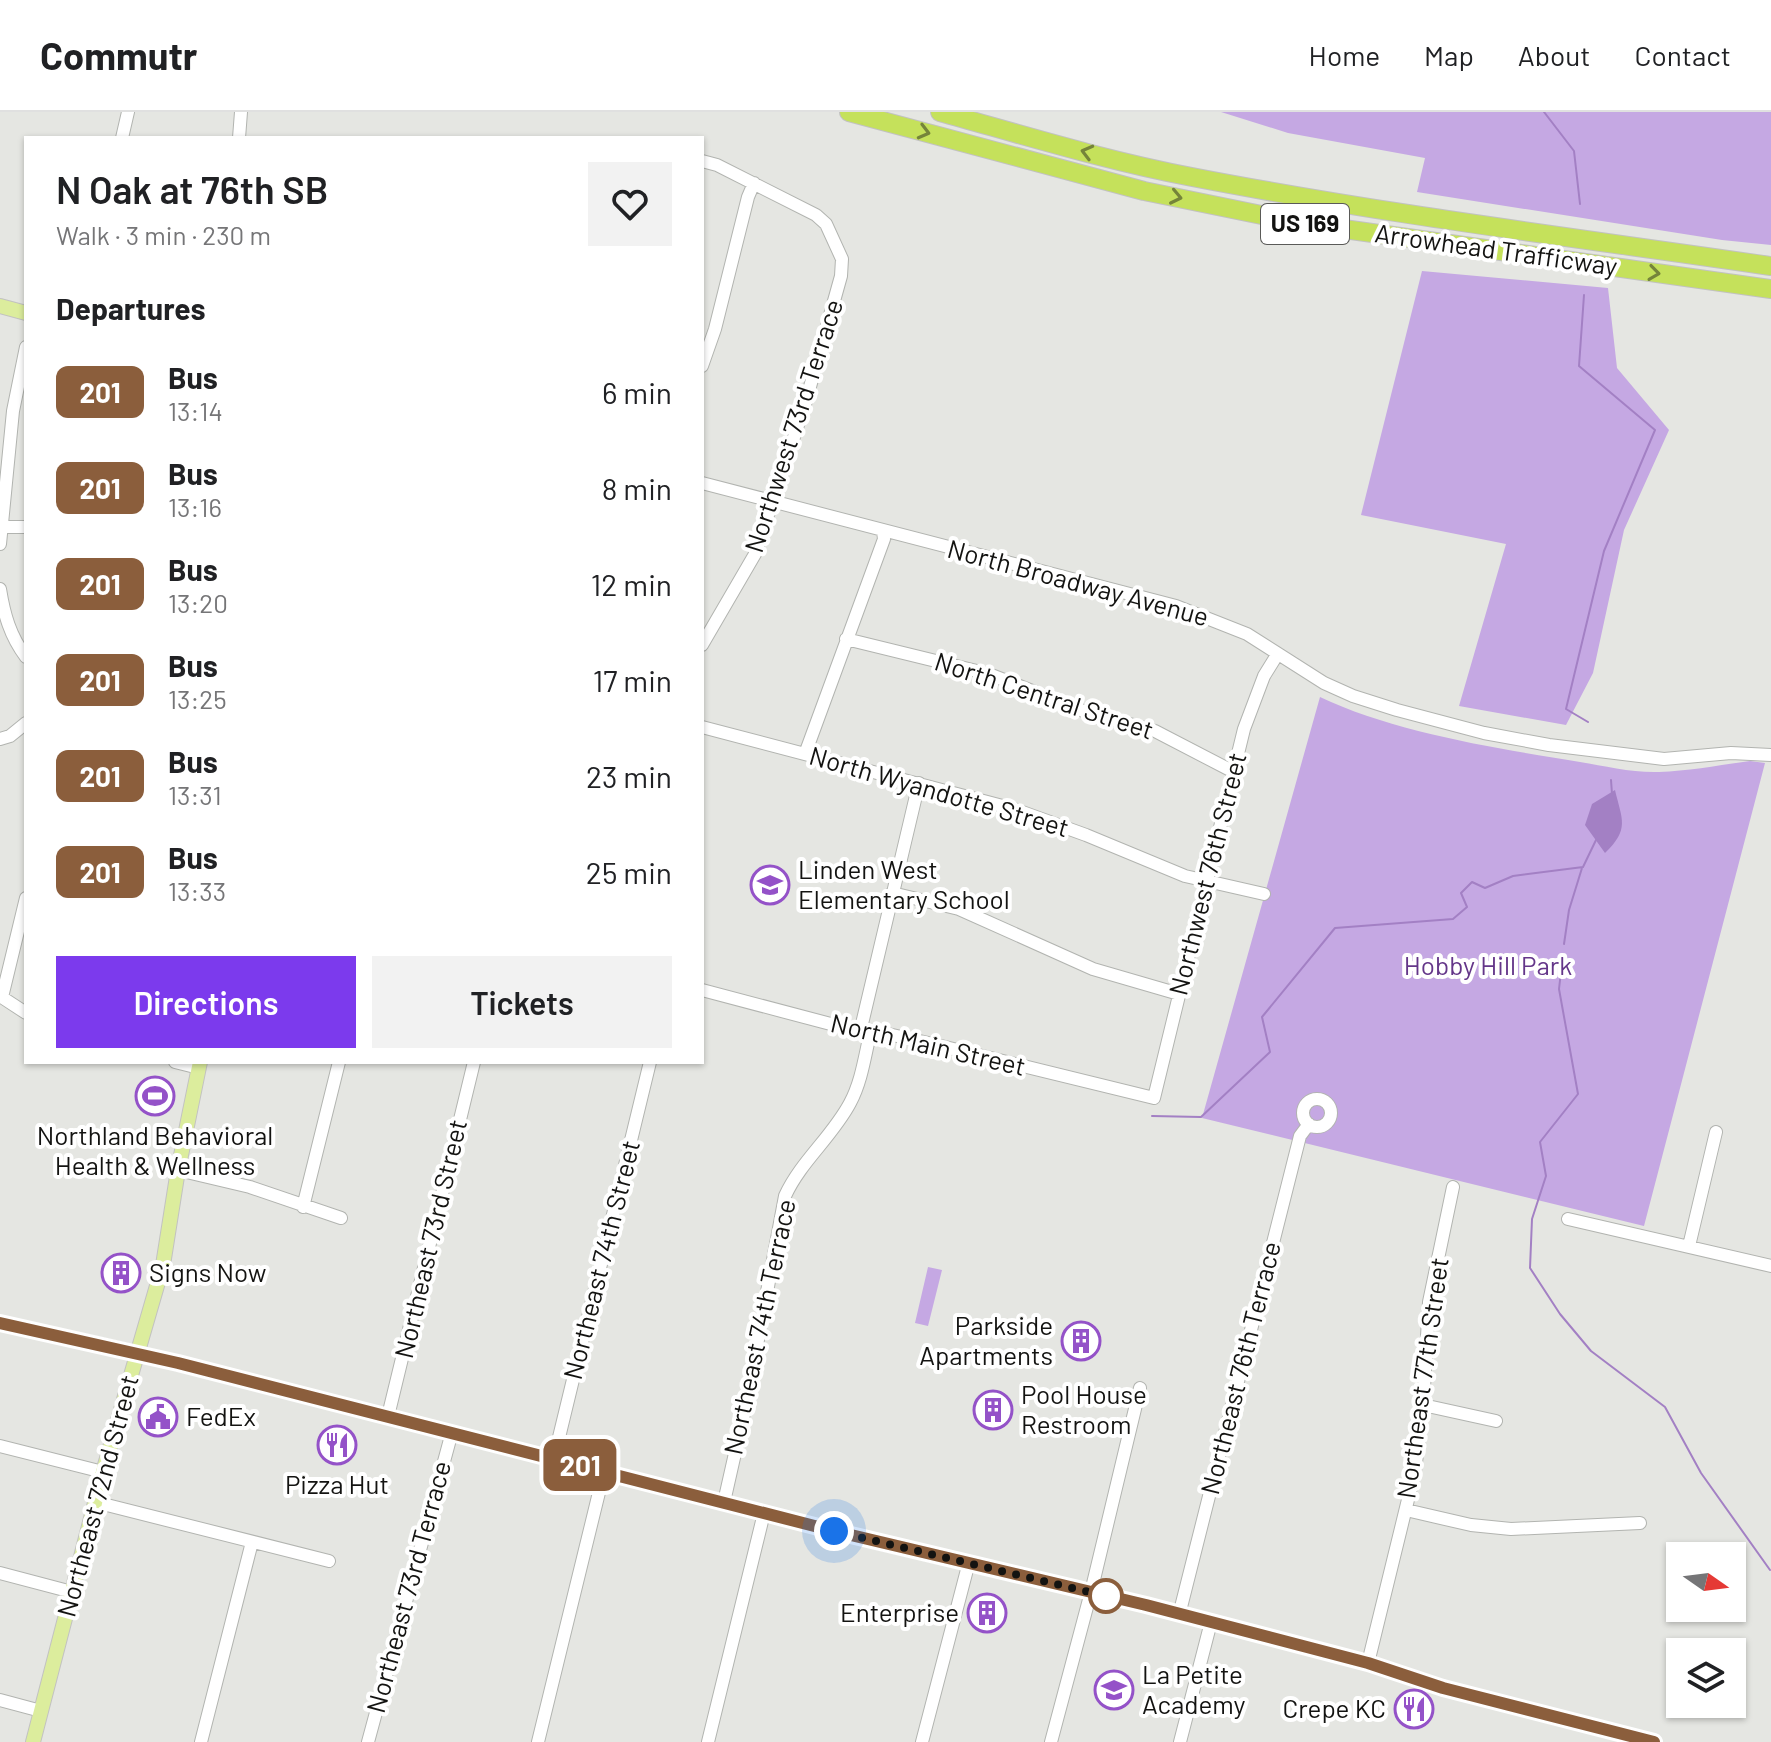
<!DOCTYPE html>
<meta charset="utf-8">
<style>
:root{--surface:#fff;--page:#f2f2f2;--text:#202124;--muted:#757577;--line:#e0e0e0;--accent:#7c3aed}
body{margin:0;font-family:Barlow,sans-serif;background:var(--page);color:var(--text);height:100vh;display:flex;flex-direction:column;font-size:30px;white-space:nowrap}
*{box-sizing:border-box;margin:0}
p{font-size:26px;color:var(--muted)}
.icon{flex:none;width:44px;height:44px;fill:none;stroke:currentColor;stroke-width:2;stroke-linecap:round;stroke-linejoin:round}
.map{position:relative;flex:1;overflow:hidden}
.details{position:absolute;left:24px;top:24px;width:680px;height:928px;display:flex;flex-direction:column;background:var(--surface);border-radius:0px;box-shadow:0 2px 6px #0004}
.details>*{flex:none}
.badge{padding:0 16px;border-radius:12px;font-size:28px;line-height:52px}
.needle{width:52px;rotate:104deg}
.controls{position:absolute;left:1666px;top:1430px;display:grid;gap:16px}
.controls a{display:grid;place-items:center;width:80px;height:80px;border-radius:0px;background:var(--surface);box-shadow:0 2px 6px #0004;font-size:40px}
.you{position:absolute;width:40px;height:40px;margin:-20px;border:6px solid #fff;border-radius:50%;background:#1a73e8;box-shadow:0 0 0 12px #1a73e833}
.map>.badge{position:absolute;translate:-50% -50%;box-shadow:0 0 0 4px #fff}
h2{padding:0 32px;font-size:30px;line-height:72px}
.round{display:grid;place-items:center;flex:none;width:84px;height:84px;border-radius:0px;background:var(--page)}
.overview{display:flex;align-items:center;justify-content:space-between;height:136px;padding:0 32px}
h1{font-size:38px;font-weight:600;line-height:60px}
.button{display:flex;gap:16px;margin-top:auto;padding:16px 32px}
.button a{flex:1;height:92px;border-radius:0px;background:var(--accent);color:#fff;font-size:32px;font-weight:600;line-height:92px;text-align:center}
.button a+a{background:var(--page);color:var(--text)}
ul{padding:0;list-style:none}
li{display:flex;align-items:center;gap:24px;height:96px;padding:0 32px}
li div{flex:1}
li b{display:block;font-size:30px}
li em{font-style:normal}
li .badge{min-width:88px;font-weight:700;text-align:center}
header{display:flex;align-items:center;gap:48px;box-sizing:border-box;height:112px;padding:0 40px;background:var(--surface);border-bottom:2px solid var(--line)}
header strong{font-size:38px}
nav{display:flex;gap:44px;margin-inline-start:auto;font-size:28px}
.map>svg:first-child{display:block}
.green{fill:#c5a8e3}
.water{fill:#a380c4}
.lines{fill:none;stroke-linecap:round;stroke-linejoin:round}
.stream{stroke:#a380c4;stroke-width:2}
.minor-casing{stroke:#b2b4b0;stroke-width:14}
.major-casing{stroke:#c2c2c1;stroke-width:16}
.highway-casing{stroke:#c2c2c1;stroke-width:20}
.minor{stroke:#fff;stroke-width:12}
.major{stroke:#dced9d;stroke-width:14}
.highway{stroke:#c5e15b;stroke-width:18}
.oneway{stroke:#75843a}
.line-casing{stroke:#fff;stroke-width:18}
.line{stroke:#8b5e3c;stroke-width:12}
.walk{stroke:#131311;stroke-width:8;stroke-dasharray:0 14.4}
.stop-dot{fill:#fff;stroke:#8b5e3c;stroke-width:4}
.labels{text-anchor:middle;stroke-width:8;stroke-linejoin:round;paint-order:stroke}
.shield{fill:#fff;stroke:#5a5a58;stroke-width:2}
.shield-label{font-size:24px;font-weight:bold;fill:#131311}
.street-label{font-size:26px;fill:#131311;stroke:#fff}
.poi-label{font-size:26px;fill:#131311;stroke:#fff;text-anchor:start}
.park-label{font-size:26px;fill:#643689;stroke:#fff}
</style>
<header>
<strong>Commutr</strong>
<nav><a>Home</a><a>Map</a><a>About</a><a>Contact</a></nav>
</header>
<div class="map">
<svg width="1771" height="1630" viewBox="0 0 1771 1630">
<rect width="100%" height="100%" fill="#e5e6e2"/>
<path class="green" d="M1221 0H1771V133L1722 128 1417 80 1425 46 1288 21Z
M1422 159 1608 176 1617 256 1669 318 1624 418 1593 561 1566 613 1459 594 1506 432 1361 403Z
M1320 585C1393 620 1499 637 1580 650 1605 654 1633 661 1659 660 1689 659 1720 653 1750 649L1765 651 1644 1114 1202 1006Z
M928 1155 942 1158 928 1214 915 1211Z"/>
<path class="water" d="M1615 678C1622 708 1630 717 1605 741L1585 713 1592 692Z"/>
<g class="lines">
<path class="stream" d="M1544 0 1574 39 1580 92
M1584 183 1579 254 1655 318 1604 439 1566 597 1588 610
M1611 668 1612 682
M1564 832 1569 798 1582 756
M1563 842 1559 877 1578 982 1540 1030 1546 1064 1532 1107 1530 1156 1560 1202 1591 1239 1665 1295 1701 1361 1770 1458
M1152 1004 1201 1005 1270 940 1262 905 1335 816 1453 807 1467 795 1461 781 1472 770 1485 776 1513 764 1583 755 1596 728"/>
<g class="minor-casing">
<path id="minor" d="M122 26 128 0
M239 26 241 0
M702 49 717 53 816 103 826 112 842 147 841 164 806 289 755 442 702 533
M702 254 715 217 748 85 754 71
M702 371 1176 494 1247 522 1324 571 1353 584 1397 598 1484 621 1549 633 1664 647 1731 641 1771 643
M0 415H26
M0 432 13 299 26 235
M0 477C4 502 10 524 26 545
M846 527 989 562 1086 600 1155 619 1234 660
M702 615 1014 697 1086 723 1185 764 1264 782
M0 627 10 624 26 611
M805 642 884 427 883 419
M892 781 959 797 1093 857 1179 882
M702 878 842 915 861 916 933 932 1154 986 1244 617 1264 564 1277 543
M0 884 26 901
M2 885 26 786
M861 916 919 671
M175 950 199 956
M1303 1001a14 14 0 1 1 28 0a14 14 0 1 1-28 0Z
M178 1058 250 1075 341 1106
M303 1095 339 950
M1568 1107 1771 1154
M1689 1134 1716 1020
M1423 1293 1496 1309
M388 1304 474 950
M0 1334 103 1360
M554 1346 650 950
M95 1390 329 1449
M724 1390 745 1297 785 1084C801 1049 832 1025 850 991 862 969 865 942 871 918
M1406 1398 1471 1413 1511 1417 1640 1411
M0 1461 72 1480
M1179 1503 1300 1024 1309 1012
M1368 1551 1415 1359 1423 1293 1429 1190 1453 1075
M0 1588 41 1599
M201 1630 252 1430
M368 1630 452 1320
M538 1630 604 1360
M708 1630 764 1401
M922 1630 969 1450
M1051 1630 1091 1480 1140 1276
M1180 1630 1211 1510"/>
</g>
<g class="major-casing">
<path id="major" d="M0 194 26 201
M0 1211 137 1241 878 1430 1146 1493 1368 1551 1443 1576 1654 1630
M33 1630 103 1360 163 1153 178 1058 200 950"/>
</g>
<g class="highway-casing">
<path id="highway" d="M849 0 1144 79 1301 111 1771 177
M940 0C1023 23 1107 49 1192 65 1383 102 1578 126 1771 154"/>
</g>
<use href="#minor" class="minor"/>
<use href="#major" class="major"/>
<use href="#highway" class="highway"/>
</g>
<defs><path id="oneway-chevron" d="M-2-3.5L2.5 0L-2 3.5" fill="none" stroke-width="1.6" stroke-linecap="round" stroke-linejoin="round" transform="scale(2)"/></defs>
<g class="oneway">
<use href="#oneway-chevron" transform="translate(924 20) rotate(15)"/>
<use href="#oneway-chevron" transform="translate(1087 40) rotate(-165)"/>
<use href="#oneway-chevron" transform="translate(1176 85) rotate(12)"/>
<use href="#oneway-chevron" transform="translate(1654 161) rotate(8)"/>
</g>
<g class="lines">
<g class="line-casing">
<path id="line" d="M0 1211 178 1251 834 1419 1146 1493 1368 1551 1443 1576 1654 1630"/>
</g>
<use href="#line" class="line"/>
<path class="walk" d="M834 1419 1106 1484"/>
</g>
<defs>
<g id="school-ring" transform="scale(2)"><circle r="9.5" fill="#fff" stroke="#9452c8" stroke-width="1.5"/><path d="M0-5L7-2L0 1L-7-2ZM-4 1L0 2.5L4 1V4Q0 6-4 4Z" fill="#9452c8"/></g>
<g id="stadium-ring" transform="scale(2)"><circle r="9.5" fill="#fff" stroke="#9452c8" stroke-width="1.5"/><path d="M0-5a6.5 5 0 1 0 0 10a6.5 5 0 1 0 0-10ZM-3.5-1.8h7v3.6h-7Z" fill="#9452c8"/></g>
<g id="building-ring" transform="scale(2)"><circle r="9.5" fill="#fff" stroke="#9452c8" stroke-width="1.5"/><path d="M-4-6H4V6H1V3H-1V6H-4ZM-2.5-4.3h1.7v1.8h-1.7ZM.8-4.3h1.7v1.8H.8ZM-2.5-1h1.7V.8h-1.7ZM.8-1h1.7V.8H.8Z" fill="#9452c8"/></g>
<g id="civic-ring" transform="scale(2)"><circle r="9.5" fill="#fff" stroke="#9452c8" stroke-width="1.5"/><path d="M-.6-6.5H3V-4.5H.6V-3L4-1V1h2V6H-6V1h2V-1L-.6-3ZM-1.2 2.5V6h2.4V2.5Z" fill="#9452c8"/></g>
<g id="restaurant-ring" transform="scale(2)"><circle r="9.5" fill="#fff" stroke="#9452c8" stroke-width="1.5"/><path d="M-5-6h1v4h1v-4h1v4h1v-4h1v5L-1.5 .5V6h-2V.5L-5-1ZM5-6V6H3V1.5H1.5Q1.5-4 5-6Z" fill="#9452c8"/></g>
</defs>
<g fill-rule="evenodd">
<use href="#school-ring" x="770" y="773"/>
<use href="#stadium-ring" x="155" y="984"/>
<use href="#building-ring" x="121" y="1161"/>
<use href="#building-ring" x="1081" y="1229"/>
<use href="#building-ring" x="993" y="1298"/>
<use href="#civic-ring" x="158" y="1305"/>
<use href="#restaurant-ring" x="337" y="1333"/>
<use href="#building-ring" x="987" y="1501"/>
<use href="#school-ring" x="1114" y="1578"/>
<use href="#restaurant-ring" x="1414" y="1597"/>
</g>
<circle class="stop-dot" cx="1106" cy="1484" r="16"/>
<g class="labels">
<rect class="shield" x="1261" y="92" width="88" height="40" rx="6"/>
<g class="shield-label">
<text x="1305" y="120">US 169</text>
</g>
<g class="street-label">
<text transform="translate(1496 138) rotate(8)" y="9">Arrowhead Trafficway</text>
<text transform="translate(794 314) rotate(-72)" y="9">Northwest 73rd Terrace</text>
<text transform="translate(1078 471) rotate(15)" y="9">North Broadway Avenue</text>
<text transform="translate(1044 584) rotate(18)" y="9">North Central Street</text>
<text transform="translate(939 680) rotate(16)" y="9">North Wyandotte Street</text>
<text transform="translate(1208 762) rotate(-76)" y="9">Northwest 76th Street</text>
<text transform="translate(928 933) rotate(13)" y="9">North Main Street</text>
<text transform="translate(431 1127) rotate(-77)" y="9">Northeast 73rd Street</text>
<text transform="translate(602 1148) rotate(-76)" y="9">Northeast 74th Street</text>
<text transform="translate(760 1215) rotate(-78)" y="9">Northeast 74th Terrace</text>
<text transform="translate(1241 1256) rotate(-76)" y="9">Northeast 76th Terrace</text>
<text transform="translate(1423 1266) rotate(-82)" y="9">Northeast 77th Street</text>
<text transform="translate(98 1384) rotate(-75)" y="9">Northeast 72nd Street</text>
<text transform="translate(409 1475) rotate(-75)" y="9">Northeast 73rd Terrace</text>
</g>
<g class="poi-label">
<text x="798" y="767">Linden West<tspan x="798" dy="30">Elementary School</tspan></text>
<text x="155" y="1033" text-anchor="middle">Northland Behavioral<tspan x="155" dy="30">Health &amp; Wellness</tspan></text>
<text x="149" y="1170">Signs Now</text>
<text x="1053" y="1223" text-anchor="end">Parkside<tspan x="1053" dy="30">Apartments</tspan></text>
<text x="1021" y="1292">Pool House<tspan x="1021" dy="30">Restroom</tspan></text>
<text x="186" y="1314">FedEx</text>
<text x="337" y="1382" text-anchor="middle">Pizza Hut</text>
<text x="959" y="1510" text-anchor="end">Enterprise</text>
<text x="1142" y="1572">La Petite<tspan x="1142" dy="30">Academy</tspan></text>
<text x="1386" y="1606" text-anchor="end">Crepe KC</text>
</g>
<g class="park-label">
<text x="1488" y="863">Hobby Hill Park</text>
</g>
</g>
</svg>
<div class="controls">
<a><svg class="needle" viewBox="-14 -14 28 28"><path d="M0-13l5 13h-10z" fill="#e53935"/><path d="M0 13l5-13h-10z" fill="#757577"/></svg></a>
<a><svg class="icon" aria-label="layers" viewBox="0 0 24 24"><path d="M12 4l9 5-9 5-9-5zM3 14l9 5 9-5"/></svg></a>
</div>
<div class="you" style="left:834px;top:1419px"></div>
<b class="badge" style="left:580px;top:1353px;background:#8b5e3c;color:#fff">201</b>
<section class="details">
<div class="overview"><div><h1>N Oak at 76th SB</h1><p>Walk · 3 min · 230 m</p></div><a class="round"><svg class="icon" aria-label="heart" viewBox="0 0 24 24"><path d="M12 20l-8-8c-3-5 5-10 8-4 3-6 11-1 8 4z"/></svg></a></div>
<h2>Departures</h2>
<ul>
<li><span class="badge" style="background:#8b5e3c;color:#fff">201</span><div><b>Bus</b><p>13:14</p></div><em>6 min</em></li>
<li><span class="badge" style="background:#8b5e3c;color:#fff">201</span><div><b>Bus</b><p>13:16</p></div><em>8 min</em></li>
<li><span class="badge" style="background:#8b5e3c;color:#fff">201</span><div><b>Bus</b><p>13:20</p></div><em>12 min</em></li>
<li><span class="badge" style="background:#8b5e3c;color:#fff">201</span><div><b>Bus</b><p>13:25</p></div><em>17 min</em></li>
<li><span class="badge" style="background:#8b5e3c;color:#fff">201</span><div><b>Bus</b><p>13:31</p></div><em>23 min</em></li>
<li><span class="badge" style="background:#8b5e3c;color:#fff">201</span><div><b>Bus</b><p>13:33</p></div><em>25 min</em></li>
</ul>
<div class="button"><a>Directions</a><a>Tickets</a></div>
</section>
</div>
